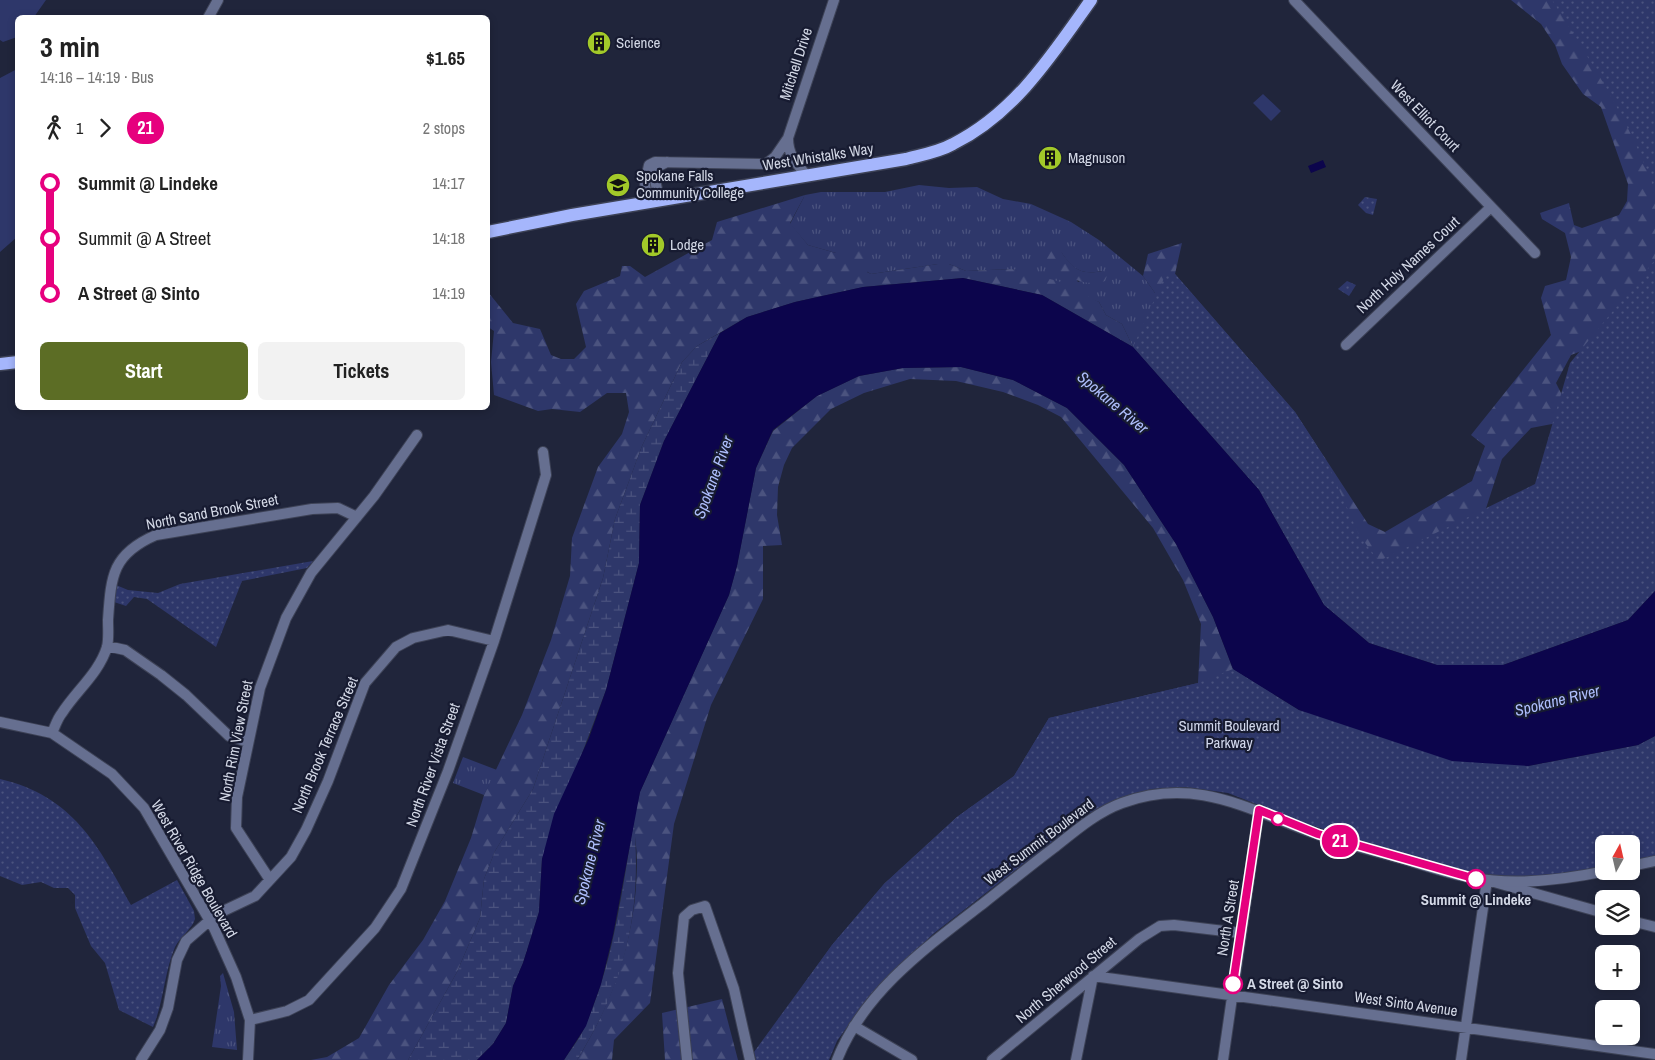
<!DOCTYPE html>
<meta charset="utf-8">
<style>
:root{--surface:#fff;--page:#f2f2f2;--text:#222;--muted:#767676;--accent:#5c6d25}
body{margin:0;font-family:"Archivo Narrow",sans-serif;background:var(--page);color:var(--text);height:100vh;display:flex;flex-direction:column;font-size:19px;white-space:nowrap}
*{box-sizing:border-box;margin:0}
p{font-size:16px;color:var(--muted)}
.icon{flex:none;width:28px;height:28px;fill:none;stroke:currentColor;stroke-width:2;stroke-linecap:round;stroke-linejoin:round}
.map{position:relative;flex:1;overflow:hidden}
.sheet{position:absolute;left:15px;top:15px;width:475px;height:395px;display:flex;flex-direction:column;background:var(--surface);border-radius:8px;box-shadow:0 2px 8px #0003}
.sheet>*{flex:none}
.badge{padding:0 10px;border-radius:16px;font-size:18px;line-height:32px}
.needle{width:32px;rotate:8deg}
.tools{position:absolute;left:1595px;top:835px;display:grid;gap:10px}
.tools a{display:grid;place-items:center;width:45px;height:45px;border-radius:8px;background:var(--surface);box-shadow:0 2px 8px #0003;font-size:25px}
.map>.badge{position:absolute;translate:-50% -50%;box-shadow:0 0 0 2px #fff}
.legs{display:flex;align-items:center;gap:8px;height:55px;padding:0 25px;font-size:16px}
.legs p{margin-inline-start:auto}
.headline{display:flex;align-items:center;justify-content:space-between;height:85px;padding:0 25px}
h1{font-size:28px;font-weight:700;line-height:38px}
.action{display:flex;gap:10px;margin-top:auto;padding:10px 25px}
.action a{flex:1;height:58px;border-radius:8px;background:var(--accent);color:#fff;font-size:20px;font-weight:700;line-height:58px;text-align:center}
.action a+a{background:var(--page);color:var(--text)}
ul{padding:0 25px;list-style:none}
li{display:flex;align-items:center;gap:18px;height:55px;font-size:19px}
li i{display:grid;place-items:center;width:8px;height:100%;margin:0 6px;background:currentColor}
li i::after{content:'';width:12px;height:12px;margin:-6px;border:4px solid;border-radius:50%;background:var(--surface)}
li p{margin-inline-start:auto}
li:first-child i{background:linear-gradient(#0000 50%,currentColor 0)}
li:last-child i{background:linear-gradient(currentColor 50%,#0000 0)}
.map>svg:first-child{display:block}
.grass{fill:url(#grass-tufts);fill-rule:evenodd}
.forest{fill:url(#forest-firs)}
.wetland{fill:url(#wetland-marsh)}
.park{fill:url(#park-dots)}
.pitch{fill:#2e376a}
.water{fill:#0c054c}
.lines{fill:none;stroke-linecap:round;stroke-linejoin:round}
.minor-casing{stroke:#3d4256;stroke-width:12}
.tertiary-casing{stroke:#3d4256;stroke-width:12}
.primary-casing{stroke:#3d4256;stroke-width:15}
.minor{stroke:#666f90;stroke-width:10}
.tertiary{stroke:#666f90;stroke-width:10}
.primary{stroke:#a5b6fc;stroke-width:12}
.line-1-casing{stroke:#fff;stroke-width:11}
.line-1{stroke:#e6007e;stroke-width:8}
.stop-1-dot{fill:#fff;stroke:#e6007e;stroke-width:2.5}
.labels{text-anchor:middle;stroke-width:4.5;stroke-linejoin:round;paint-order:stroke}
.poi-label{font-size:15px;fill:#d3d8e6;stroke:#171b31;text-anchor:start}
.street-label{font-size:15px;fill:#d3d8e6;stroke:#171b31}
.park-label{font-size:15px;fill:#d2d8ed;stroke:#171b31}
.stop-label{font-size:15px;font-weight:bold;fill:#d3d8e6;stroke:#171b31}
.water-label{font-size:16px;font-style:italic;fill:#aebefc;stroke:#171b31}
</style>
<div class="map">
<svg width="1655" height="1060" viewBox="0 0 1655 1060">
<defs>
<pattern id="grass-tufts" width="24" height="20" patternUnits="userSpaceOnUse" patternTransform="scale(1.25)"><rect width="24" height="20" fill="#2e376a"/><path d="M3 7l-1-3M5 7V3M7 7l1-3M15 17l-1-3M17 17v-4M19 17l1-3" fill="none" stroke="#4b537f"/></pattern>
<pattern id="forest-firs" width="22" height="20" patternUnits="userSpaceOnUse" patternTransform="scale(1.25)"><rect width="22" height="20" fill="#2e376a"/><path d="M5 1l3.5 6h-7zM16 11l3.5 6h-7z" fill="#4b537f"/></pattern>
<pattern id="wetland-marsh" width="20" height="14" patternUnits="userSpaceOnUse" patternTransform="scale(1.25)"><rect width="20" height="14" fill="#2e376a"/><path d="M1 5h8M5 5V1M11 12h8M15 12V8" fill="none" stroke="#4b537f"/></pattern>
<pattern id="park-dots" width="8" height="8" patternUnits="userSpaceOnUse" patternTransform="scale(1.25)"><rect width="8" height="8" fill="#2e376a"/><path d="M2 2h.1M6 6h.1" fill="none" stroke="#4b537f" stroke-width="1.8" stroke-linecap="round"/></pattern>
</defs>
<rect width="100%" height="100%" fill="#20253b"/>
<path class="grass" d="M919 185 949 188 977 187 1003 199 1031 204 1071 222 1099 240 1143 276 1155 293 1158 375 1133 347 1122 324 1106 315 1099 302 1012 269 966 271 949 264H938L871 274 836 253 808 245 790 224 805 195 821 192H885ZM1061 252C1074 270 1080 275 1103 271L1078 282Z
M463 757 497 770 484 795 453 783Z
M223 973 234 1012 237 1050 212 1047 221 986 220 976Z"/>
<path class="forest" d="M1511 0H1583L1655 123V329L1610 340 1571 355 1556 383 1567 405 1566 418 1552 424 1531 428 1502 459 1478 533 1655 591 1437 665 1155 315V293L1143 276 1148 254 1182 243 1175 274 1295 412 1368 524 1385 532 1472 481 1485 446 1471 435 1551 335 1541 298 1545 286 1566 280 1571 257 1565 233 1542 219 1540 213 1569 203 1574 225 1582 228 1619 215 1627 201 1628 184 1601 107 1583 94 1562 64 1555 45 1541 24Z
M805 195 790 223 808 245 836 253 858 247 867 254 870 263 867 272 871 274 938 264H949L966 271 1012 269 1061 282 1099 302 1106 315 1122 324 1133 347 1042 295 963 278 863 287 795 302 747 317 697 346 682 362 642 446 615 519 603 578 533 789 495 851 484 879 480 918 457 972 408 1060H311L327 1057 359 1038 389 985 423 940 445 901 471 838 484 795 522 715 551 640 570 576 572 538 598 467 622 434 629 412 626 393H607L580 412 552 409 538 411 494 395 491 362 494 331 488 327V292L513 323 540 329 551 355 561 359H574L586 347 576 304 584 291 620 276 622 266H630L645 277 712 240 717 222Z
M1051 250 1061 252C1075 270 1080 275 1103 271L1107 276 1105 281C1082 288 1065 275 1047 264L1045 256Z
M961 367 1013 380 1067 408 1124 465 1176 544 1213 617 1233 669 1274 694 1266 714 1145 770 809 996 802 987 832 945 884 884 957 817 1014 776 1049 718 1198 683 1201 624 1183 580 1153 528 1061 417 1038 405 1003 392 956 381 910 379 864 393 831 409 792 448 784 465 778 487 777 515 782 545 763 546V599L711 705 674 824 650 1003 614 1040 612 1060H577C615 999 637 933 637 860 637 848 634 835 634 822 634 812 638 802 640 792L729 595 737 566 756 468 773 431 817 396 859 376 903 368Z
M722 999 738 1060H665L662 1013Z"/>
<path class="wetland" d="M720 333 664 441 640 505 639 563 606 690 542 859 539 912 523 963 513 986 506 1023 493 1044 477 1060H408L457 972 480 918 484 879 495 851 533 789 603 578 615 519 642 446 682 362 697 346Z
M634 821C642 913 626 981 577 1060H564C571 1049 581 1037 586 1024 614 961 622 889 634 821Z"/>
<path class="park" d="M1552 0H1655V191C1630 121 1591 62 1552 0Z
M1365 197 1377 199 1373 215 1366 213 1358 205Z
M1655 260V591L1628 620 1503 665H1437L1369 643 1324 605 1259 490 1133 347 1165 276 1175 274 1295 412 1327 462 1359 535 1379 561 1535 484 1570 363Z
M1347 281 1356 285 1349 296 1338 289Z
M313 561 307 568 242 581 216 647 147 599 134 597 126 606 114 602 116 585 128 590 158 593 180 584Z
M1233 669 1299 710 1528 766 1638 745 1655 736V857L1631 862V844H1604V867L1545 877 1488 876 1465 872 1310 825 1228 793 1185 787 1152 789 1120 798 1089 813 933 934 867 999 837 1041 829 1060H756L754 1052 832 945 884 884 957 817 1014 776 1049 718 1198 683Z
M0 779C73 796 98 845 131 905L177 880 194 911 195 919C192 929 180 937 175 947 164 973 164 1001 153 1027L119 1010 105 963 91 946 75 908V895L68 888H54L41 882 22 885 0 876Z"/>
<path class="pitch" d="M0 0H46L34 17 18 18 17 37 3 42 0 40Z
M17 69V237L0 252V78Z
M1263 94 1281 111 1271 121 1253 103Z"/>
<path class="water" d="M1323 160 1326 167 1311 173 1308 166Z
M963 278 1042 295 1133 347 1259 490 1324 605 1369 643 1437 665H1503L1628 620 1655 591V736L1638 745 1528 766 1452 761 1299 710 1233 669 1213 617 1176 544 1124 465 1067 408 1013 380 961 367 903 368 859 376 817 396 773 430 756 468 737 566 729 595 640 792 613 935 601 984 586 1026 564 1060H477L493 1044 506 1023 513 986 523 963 539 912 542 859 554 814 589 738 606 690 639 563 640 505 664 441 720 333 747 317 795 302 863 287Z"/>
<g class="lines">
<g class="minor-casing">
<path id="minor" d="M1294 0 1535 253
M208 18 218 0
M788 138C788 155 796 163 807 176
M659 200 654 174 659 166 667 162
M647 202 645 183 649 165 655 162 766 164 775 157 788 138 834 0
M1346 345 1491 207
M107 646 125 650 161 675 186 695 229 736 248 742
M0 722 52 733 112 774 144 808 214 928 236 977 250 1020 248 1060
M52 733C55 727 57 719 62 713 76 691 99 673 107 647 109 639 108 629 108 620 111 576 112 554 156 535L312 509 338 508 357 517
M270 880 236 828 237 797 260 688 286 618 311 573 374 496 417 435
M1631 921 1655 927
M250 1020 287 1011 309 1000 375 928 401 889 448 771 494 641 546 475 543 452
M854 1026 912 1060
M141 1060 160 1030 168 1008 177 960 186 941 217 914 255 896 291 857 306 830 328 781 365 683 396 647 413 638 448 630 494 641
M687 1060 678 973 684 917 692 910 705 906 734 989 750 1060
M992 1060 1139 939 1160 926 1174 925 1241 933
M1076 1060 1093 976 1655 1054
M1223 1060 1259 810
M1461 1060 1487 880 1604 913"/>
</g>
<g class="tertiary-casing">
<path id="tertiary" d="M1631 866 1655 861
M837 1060C864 991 928 946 985 902 1008 884 1031 865 1055 847 1075 831 1097 812 1122 803 1195 776 1247 809 1314 833 1342 843 1372 850 1400 858 1424 865 1449 874 1473 878 1517 886 1563 880 1606 871"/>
</g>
<g class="primary-casing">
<path id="primary" d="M488 232 572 215 906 159C921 155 939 152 953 144 1015 113 1052 55 1091 0
M0 364 18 362"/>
</g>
<use href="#minor" class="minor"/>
<use href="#tertiary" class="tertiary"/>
<use href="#primary" class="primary"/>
</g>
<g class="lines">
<g class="line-1-casing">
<path id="line-1" d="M1233 984 1259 810 1318 834 1476 879"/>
</g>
<use href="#line-1" class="line-1"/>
</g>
<defs>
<g id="building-disc" transform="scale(1.25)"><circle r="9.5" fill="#a2c929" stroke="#171b31"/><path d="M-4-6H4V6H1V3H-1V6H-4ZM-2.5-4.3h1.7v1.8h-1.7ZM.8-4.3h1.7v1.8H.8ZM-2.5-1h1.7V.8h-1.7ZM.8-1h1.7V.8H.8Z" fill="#111"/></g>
<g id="university-disc" transform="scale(1.25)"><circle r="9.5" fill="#a2c929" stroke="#171b31"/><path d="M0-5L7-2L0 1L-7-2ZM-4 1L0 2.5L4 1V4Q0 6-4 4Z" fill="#111"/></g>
</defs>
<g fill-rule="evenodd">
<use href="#building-disc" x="599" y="43"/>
<use href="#building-disc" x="1050" y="158"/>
<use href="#university-disc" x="618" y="185"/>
<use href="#building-disc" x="653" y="245"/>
</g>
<g class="stop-1-dot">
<circle cx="1278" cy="819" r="6"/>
<circle cx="1476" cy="879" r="9"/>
<circle cx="1233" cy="984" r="9"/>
</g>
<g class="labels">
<g class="poi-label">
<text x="616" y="48">Science</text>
<text x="1068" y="163">Magnuson</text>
<text x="636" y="181">Spokane Falls<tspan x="636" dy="17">Community College</tspan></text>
<text x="670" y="250">Lodge</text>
</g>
<g class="street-label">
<text transform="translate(796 64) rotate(-72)" y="5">Mitchell Drive</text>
<text transform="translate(1425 116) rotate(46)" y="5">West Elliot Court</text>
<text transform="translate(818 157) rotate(-9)" y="5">West Whistalks Way</text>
<text transform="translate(1408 265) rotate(-43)" y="5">North Holy Names Court</text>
<text transform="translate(212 512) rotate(-11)" y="5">North Sand Brook Street</text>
<text transform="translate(236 741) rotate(-79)" y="5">North Rim View Street</text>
<text transform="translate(325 745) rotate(-67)" y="5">North Brook Terrace Street</text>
<text transform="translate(433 765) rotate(-70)" y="5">North River Vista Street</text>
<text transform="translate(1039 842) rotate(-37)" y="5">West Summit Boulevard</text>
<text transform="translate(194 869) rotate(60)" y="5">West River Ridge Boulevard</text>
<text transform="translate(1228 918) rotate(-81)" y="5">North A Street</text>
<text transform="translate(1066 980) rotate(-40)" y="5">North Sherwood Street</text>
<text transform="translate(1406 1004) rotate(8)" y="5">West Sinto Avenue</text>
</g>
<g class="park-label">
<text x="1229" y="731">Summit Boulevard<tspan x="1229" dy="17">Parkway</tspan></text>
</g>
<g class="stop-label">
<text x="1476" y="905">Summit @ Lindeke</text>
<text x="1247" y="989" text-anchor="start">A Street @ Sinto</text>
</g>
<g class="water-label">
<text transform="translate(1113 402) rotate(40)" y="6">Spokane River</text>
<text transform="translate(713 477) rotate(-70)" y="6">Spokane River</text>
<text transform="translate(1557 700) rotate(-14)" y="6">Spokane River</text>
<text transform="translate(589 862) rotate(-76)" y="6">Spokane River</text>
</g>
</g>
</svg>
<div class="tools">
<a><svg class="needle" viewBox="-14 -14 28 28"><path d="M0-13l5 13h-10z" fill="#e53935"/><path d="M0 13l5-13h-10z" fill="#767676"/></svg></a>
<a><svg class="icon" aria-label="layers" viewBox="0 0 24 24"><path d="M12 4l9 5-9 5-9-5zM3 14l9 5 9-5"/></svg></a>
<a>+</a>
<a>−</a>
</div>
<b class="badge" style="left:1340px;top:841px;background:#e6007e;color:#fff">21</b>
<section class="sheet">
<div class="headline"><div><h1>3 min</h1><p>14:16 – 14:19 · Bus</p></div><b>$1.65</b></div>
<div class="legs"><svg class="icon" aria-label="walk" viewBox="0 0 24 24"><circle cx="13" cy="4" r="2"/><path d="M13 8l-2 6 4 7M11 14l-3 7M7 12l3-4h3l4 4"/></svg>1<svg class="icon" aria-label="forward" viewBox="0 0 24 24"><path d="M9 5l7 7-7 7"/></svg><b class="badge" style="background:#e6007e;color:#fff">21</b><p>2 stops</p></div>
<ul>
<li><i style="color:#e6007e"></i><b>Summit @ Lindeke</b><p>14:17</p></li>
<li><i style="color:#e6007e"></i><span>Summit @ A Street</span><p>14:18</p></li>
<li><i style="color:#e6007e"></i><b>A Street @ Sinto</b><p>14:19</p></li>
</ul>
<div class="action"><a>Start</a><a>Tickets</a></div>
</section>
</div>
